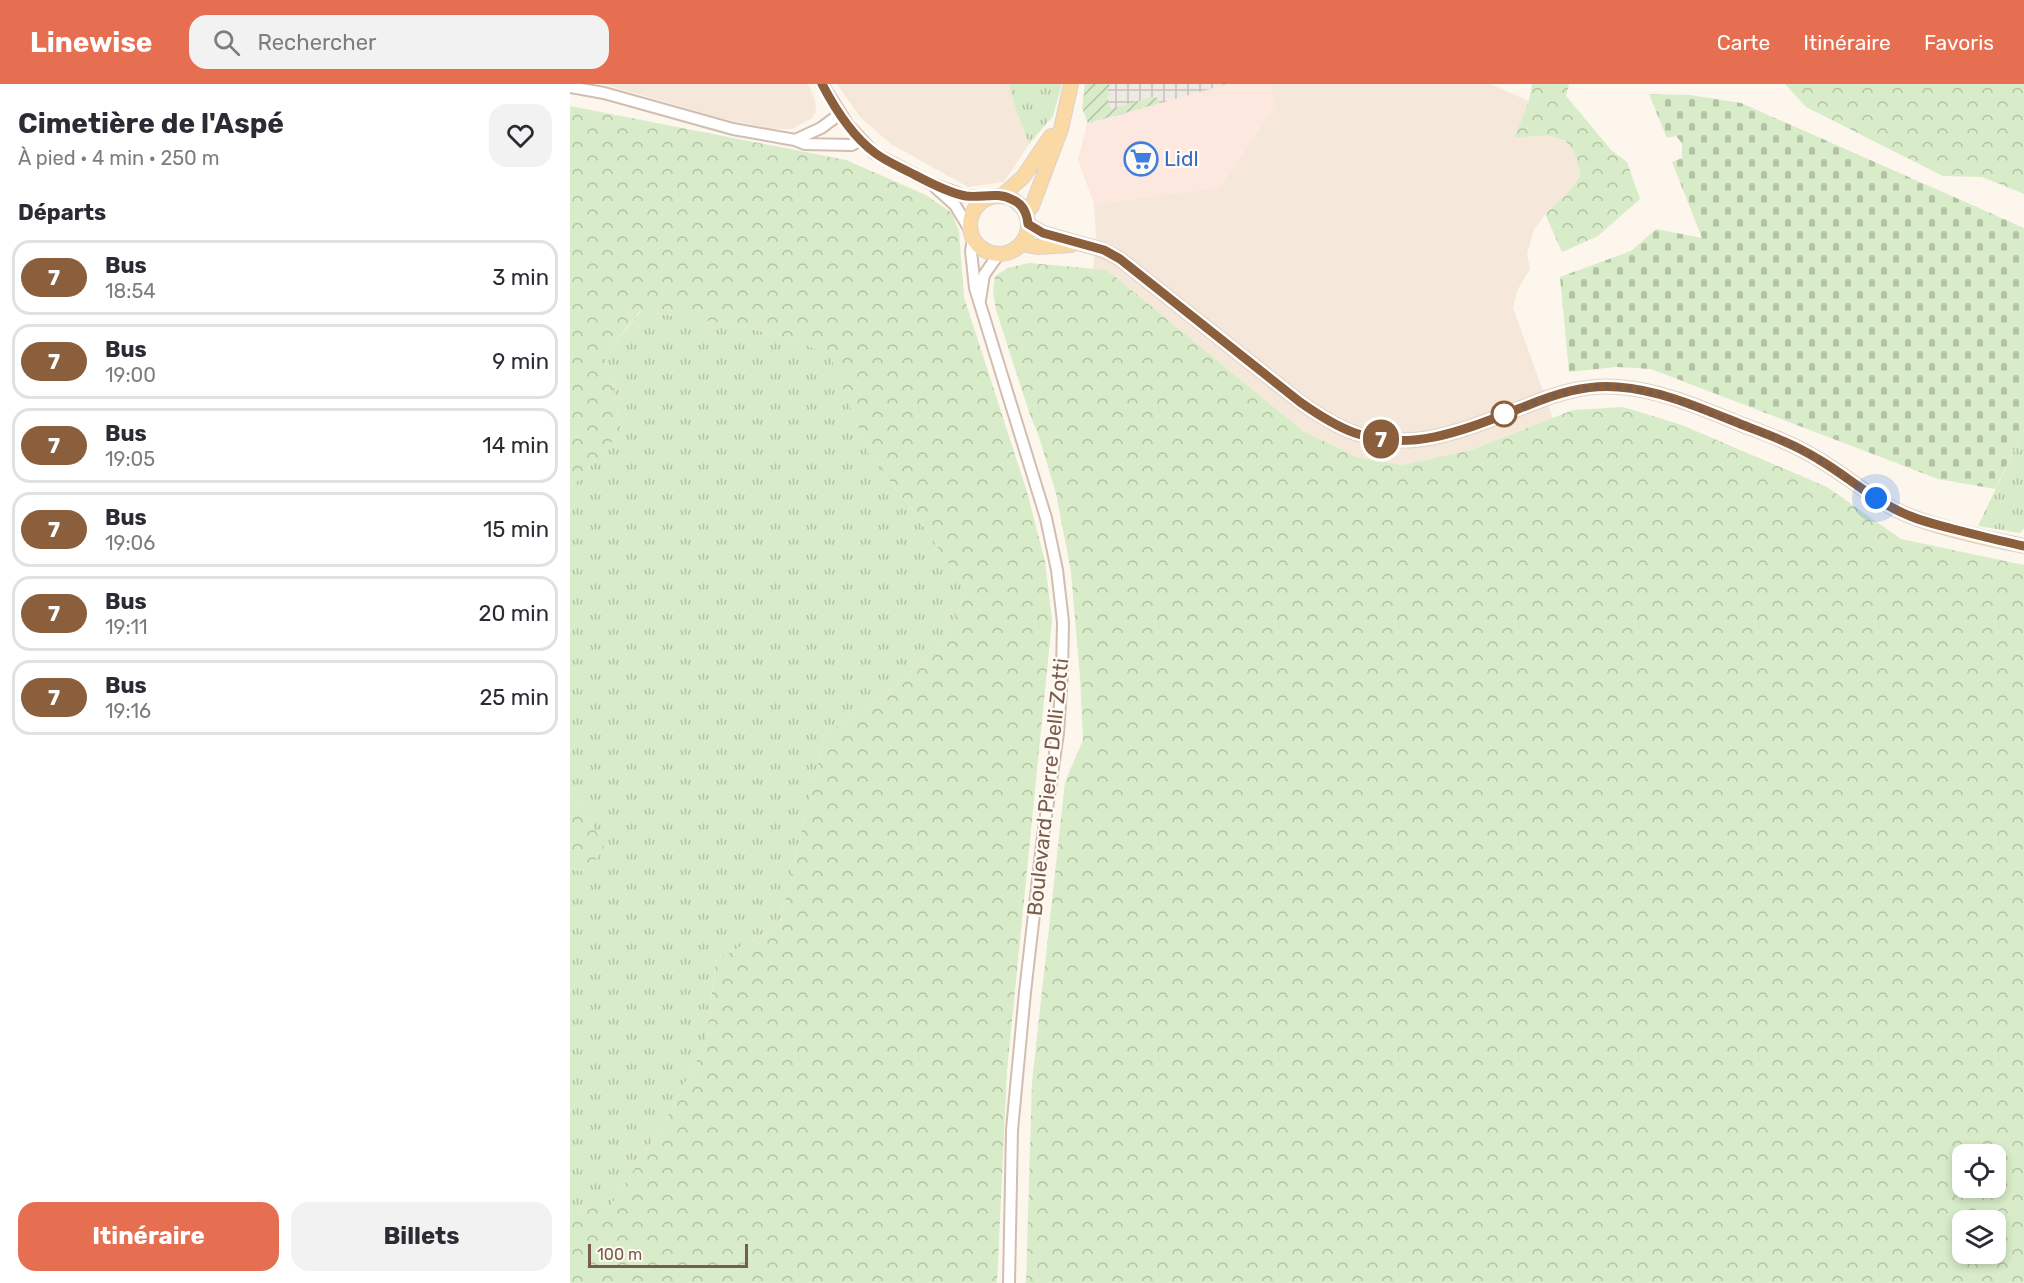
<!DOCTYPE html>
<html lang="fr">
<meta charset="utf-8">
<style>
:root{--surface:#fff;--page:#f2f2f3;--text:#2b2b33;--muted:#7c7c81;--line:#e1e1e2;--accent:#e76f51}
body{margin:0;font-family:Rubik,sans-serif;background:var(--page);color:var(--text);height:100vh;display:flex;flex-direction:column;font-size:22px;white-space:nowrap}
*{box-sizing:border-box;margin:0}
p{font-size:20px;color:var(--muted)}
.icon{flex:none;width:33px;height:33px;fill:none;stroke:currentColor;stroke-width:2;stroke-linecap:round;stroke-linejoin:round}
.map{position:relative;flex:1;overflow:hidden}
.side{display:flex;flex-direction:column;background:var(--surface);width:570px}
.side>*{flex:none}
.badge{padding:0 12px;border-radius:20px;font-size:21px;line-height:39px}
.fabs{position:absolute;left:1382px;top:1060px;display:grid;gap:12px}
.fabs a{display:grid;place-items:center;width:54px;height:54px;border-radius:12px;background:var(--surface);box-shadow:0 3px 9px #0003;font-size:30px}
.scale{position:absolute;left:18px;bottom:15px;width:160px;box-sizing:border-box;padding-left:6px;border:3px solid #7a5c4d;border-top:0;font-size:16px;line-height:21px;white-space:nowrap;color:#7a5c4d;-webkit-text-stroke:4px #fffaf3;paint-order:stroke}
.you{position:absolute;width:30px;height:30px;margin:-15px;border:4px solid #fff;border-radius:50%;background:#1a73e8;box-shadow:0 0 0 9px #1a73e833}
.map>.badge{position:absolute;translate:-50% -50%;box-shadow:0 0 0 3px #fff}
h2{padding:0 18px;font-size:22px;line-height:54px}
.round{display:grid;place-items:center;flex:none;width:63px;height:63px;border-radius:18px;background:var(--page)}
.summary{display:flex;align-items:center;justify-content:space-between;height:102px;padding:0 18px}
h1{font-size:28px;font-weight:700;line-height:45px}
.primary-button{display:flex;gap:12px;margin-top:auto;padding:12px 18px}
.primary-button a{flex:1;height:69px;border-radius:18px;background:var(--accent);color:#fff;font-size:24px;font-weight:700;line-height:69px;text-align:center}
.primary-button a+a{background:var(--page);color:var(--text)}
ul{padding:0;list-style:none}
li{display:flex;align-items:center;gap:18px;height:75px;margin:0 12px 9px;padding:0 6px;border:3px solid var(--line);border-radius:18px}
li div{flex:1}
li b{display:block;font-size:22px}
li em{font-style:normal}
li .badge{min-width:66px;font-weight:700;text-align:center}
header{display:flex;align-items:center;gap:36px;box-sizing:border-box;height:84px;padding:0 30px;background:var(--accent);color:#fff}
header strong{font-size:28px}
nav{display:flex;gap:33px;margin-inline-start:auto;font-size:21px}
.search{width:420px;height:54px;background:var(--page);display:flex;align-items:center;gap:15px;box-sizing:border-box;padding:0 21px;border-radius:18px;color:var(--muted);font-size:22px}
main{display:flex;flex:1;min-height:0}
.map>svg:first-child{display:block}
.residential{fill:#f5e8da}
.commercial{fill:#fde8e0}
.industrial{fill:url(#industrial-grid)}
.grass{fill:url(#grass-tufts)}
.forest{fill:url(#forest-crowns);fill-rule:evenodd}
.cemetery{fill:url(#cemetery-stones)}
.garden{fill:url(#garden-furrows)}
.lines{fill:none;stroke-linecap:round;stroke-linejoin:round}
.minor-casing{stroke:#d1beb0;stroke-width:14}
.major-casing{stroke:#dad1cd;stroke-width:16}
.minor{stroke:#fff;stroke-width:10}
.major{stroke:#fbd9a5;stroke-width:14}
.line-casing{stroke:#fff;stroke-width:14}
.line{stroke:#8b5e3c;stroke-width:9}
.walk{stroke:#7a5c4d;stroke-width:6;stroke-dasharray:0 10.8}
.stop-dot{fill:#fff;stroke:#8b5e3c;stroke-width:3}
.labels{text-anchor:middle;stroke-width:4.5;stroke-linejoin:round;paint-order:stroke}
.shop-label{font-size:21px;fill:#366cbe;stroke:#fffaf3;text-anchor:start}
.street-label{font-size:21px;fill:#7a5c4d;stroke:#fffaf3}
</style>
<header>
<strong>Linewise</strong>
<div class="search"><svg class="icon" aria-label="search" viewBox="0 0 24 24"><circle cx="10" cy="10" r="6"/><path d="M15 15l6 6"/></svg>Rechercher</div>
<nav><a>Carte</a><a>Itinéraire</a><a>Favoris</a></nav>
</header>
<main>
<section class="side">
<div class="summary"><div><h1>Cimetière de l'Aspé</h1><p>À pied · 4 min · 250 m</p></div><a class="round"><svg class="icon" aria-label="heart" viewBox="0 0 24 24"><path d="M12 20l-8-8c-3-5 5-10 8-4 3-6 11-1 8 4z"/></svg></a></div>
<h2>Départs</h2>
<ul>
<li><span class="badge" style="background:#8b5e3c;color:#fff">7</span><div><b>Bus</b><p>18:54</p></div><em>3 min</em></li>
<li><span class="badge" style="background:#8b5e3c;color:#fff">7</span><div><b>Bus</b><p>19:00</p></div><em>9 min</em></li>
<li><span class="badge" style="background:#8b5e3c;color:#fff">7</span><div><b>Bus</b><p>19:05</p></div><em>14 min</em></li>
<li><span class="badge" style="background:#8b5e3c;color:#fff">7</span><div><b>Bus</b><p>19:06</p></div><em>15 min</em></li>
<li><span class="badge" style="background:#8b5e3c;color:#fff">7</span><div><b>Bus</b><p>19:11</p></div><em>20 min</em></li>
<li><span class="badge" style="background:#8b5e3c;color:#fff">7</span><div><b>Bus</b><p>19:16</p></div><em>25 min</em></li>
</ul>
<div class="primary-button"><a>Itinéraire</a><a>Billets</a></div>
</section>
<div class="map">
<svg width="1454" height="1199" viewBox="0 0 1454 1199">
<defs>
<pattern id="industrial-grid" width="8" height="8" patternUnits="userSpaceOnUse" patternTransform="scale(1.5)"><rect width="8" height="8" fill="#efe9e4"/><path d="M0 4h8M4 0v8" fill="none" stroke="#c7c0bb"/></pattern>
<pattern id="grass-tufts" width="24" height="20" patternUnits="userSpaceOnUse" patternTransform="scale(1.5)"><rect width="24" height="20" fill="#d8ecc9"/><path d="M3 7l-1-3M5 7V3M7 7l1-3M15 17l-1-3M17 17v-4M19 17l1-3" fill="none" stroke="#b4c2a5"/></pattern>
<pattern id="forest-crowns" width="20" height="18" patternUnits="userSpaceOnUse" patternTransform="scale(1.5)"><rect width="20" height="18" fill="#d8ecc9"/><path d="M2 6a3 3 0 1 1 6 0M12 15a3 3 0 1 1 6 0" fill="none" stroke="#b4c2a5"/></pattern>
<pattern id="cemetery-stones" width="16" height="16" patternUnits="userSpaceOnUse" patternTransform="scale(1.5)"><rect width="16" height="16" fill="#d8ecc9"/><path d="M2 7V4a2 2 0 0 1 4 0v3zM10 15v-3a2 2 0 0 1 4 0v3z" fill="#b4c2a5"/></pattern>
<pattern id="garden-furrows" width="10" height="10" patternUnits="userSpaceOnUse" patternTransform="scale(1.5)"><rect width="10" height="10" fill="#d8ecc9"/><path d="M-1 1l2-2M0 10L10 0M9 11l2-2" fill="none" stroke="#b4c2a5"/></pattern>
</defs>
<rect width="100%" height="100%" fill="#fdf6ec"/>
<path class="residential" d="M33 0H238L245 16 246 27 242 34 222 45H202L150 34Z
M267 0H439L446 26 459 60 434 98 398 103 321 60 290 33Z
M700 0H920L959 17 944 54 966 51 988 53 998 59 1008 73 1010 91 995 112 975 130 964 146 957 169 960 185 948 205 943 224 983 334 901 366 832 381 787 373 733 347 537 186 523 185 526 152 524 120 650 103 705 21Z"/>
<path class="commercial" d="M658 0H700L705 21 650 103 524 120 508 76 517 40Z"/>
<path class="industrial" d="M523 0H658L517 40Z"/>
<path class="grass" d="M439 0H492L483 32 459 60 446 26Z
M71 227 159 240 225 255 261 273 299 370 341 424 396 505 377 553 313 614 255 650 209 842 146 876 136 959 92 1043 41 1121 0 1128V785L17 788 23 742 0 710V405L51 348 42 300 34 272Z
M1454 345V444L1450 449 1408 442Z"/>
<path class="forest" d="M962 0H999L996 12 1042 67 1057 78 1070 115 1028 152 992 168 975 130 995 112 1010 92C1006 46 981 50 944 54L959 17Z
M1215 0H1454V110L1412 93 1373 92 1236 23Z
M0 22 276 76 356 111 382 129 389 147 394 213 457 408 475 477 482 536 437 987 427 1199H0V1128L41 1121 92 1043 136 959 146 876 209 842 255 650 313 614 377 553 396 505 341 424 299 370 261 274 225 255 159 240 70 227 34 272 42 300 51 348 0 405Z
M459 179 537 186 733 347 787 373 832 381 901 366 1003 326 1053 323 1112 341 1257 403 1331 455 1454 481V1199H456L462 998 495 698 513 656 510 593 501 488 486 409 469 353 459 328 426 226 423 207 425 192 438 184ZM1392 1071H1425V1104H1392ZM1392 1137H1425V1170H1392Z
M0 710 23 742 34 763 17 788 0 785Z"/>
<path class="cemetery" d="M1079 10 1120 11 1171 19 1454 144V345L1425 405 1368 395 1081 285 1046 283 999 288 990 193 1061 167 1086 145 1132 154 1102 78 1112 74V59L1106 52 1097 54Z"/>
<path class="garden" d="M515 0H539L540 3 537 4 539 11 537 13 541 25 582 13 587 14 590 19 518 39 512 24Z"/>
<g class="lines">
<g class="minor-casing">
<path id="minor" d="M252 0 278 41 304 69 360 99 395 112 419 113
M0 3 34 9 163 45 225 56 235 60 282 61 291 56
M225 56 251 44 270 30
M365 103 385 121 400 146
M403 155 401 167 405 204 476 434 487 486 493 538 492 589 488 649 473 752 455 908 442 1046 439 1199
M410 216 414 191 428 171"/>
</g>
<g class="major-casing">
<path id="major" d="M400 141a29 29 0 1 1 58 0a29 29 0 1 1-58 0Z
M432 112 453 93 481 52
M456 129 462 122 491 45 501 0
M458 140 473 149 533 166 550 175 730 318C747 330 765 342 785 349 844 370 901 343 956 322 985 310 1016 300 1048 303 1092 306 1133 325 1173 341 1199 351 1224 360 1248 375 1279 393 1306 419 1340 432 1372 445 1419 455 1454 462
M452 160 467 163 501 161"/>
</g>
<use href="#minor" class="minor"/>
<use href="#major" class="major"/>
</g>
<g class="lines">
<g class="line-casing">
<path id="line" d="M252 0C265 25 282 52 305 69 317 78 332 84 345 91 360 99 379 109 396 112 411 114 428 108 441 115 452 119 457 129 458 140L473 149 534 166 550 175 730 318C747 330 765 342 785 349 844 370 901 343 956 322 985 310 1016 300 1048 303 1091 306 1133 325 1173 341 1199 351 1224 360 1248 375 1279 393 1306 419 1340 432 1354 438 1369 441 1383 445 1407 451 1430 457 1454 462"/>
</g>
<use href="#line" class="line"/>
<path class="walk" d="M934 330 987 310 1022 303 1046 302 1090 310 1218 359 1246 374 1306 414"/>
</g>
<defs>
<g id="supermarket-ring" transform="scale(1.725)"><circle r="9.5" fill="#fffaf3" stroke="#3f7fe0" stroke-width="1.5"/><path d="M-6-5.5h2.5l.6 2H6L4.5 2H-2.5L-4.4-4H-6ZM-1.5 3.2a1.3 1.3 0 1 0 .1 0ZM3 3.2a1.3 1.3 0 1 0 .1 0Z" fill="#3f7fe0"/></g>
</defs>
<g fill-rule="evenodd">
<use href="#supermarket-ring" x="571" y="75"/>
</g>
<circle class="stop-dot" cx="934" cy="330" r="12"/>
<g class="labels">
<g class="shop-label">
<text x="594" y="82">Lidl</text>
</g>
<g class="street-label">
<text transform="translate(478 703) rotate(-84)" y="7">Boulevard Pierre Delli Zotti</text>
</g>
</g>
</svg>
<div class="fabs">
<a><svg class="icon" aria-label="locate" viewBox="0 0 24 24"><circle cx="12" cy="12" r="6"/><path d="M12 2v4M12 18v4M2 12h4M18 12h4"/></svg></a>
<a><svg class="icon" aria-label="layers" viewBox="0 0 24 24"><path d="M12 4l9 5-9 5-9-5zM3 14l9 5 9-5"/></svg></a>
</div>
<div class="scale">100 m</div>
<div class="you" style="left:1306px;top:414px"></div>
<b class="badge" style="left:811px;top:355px;background:#8b5e3c;color:#fff">7</b>
</div>
</main>
